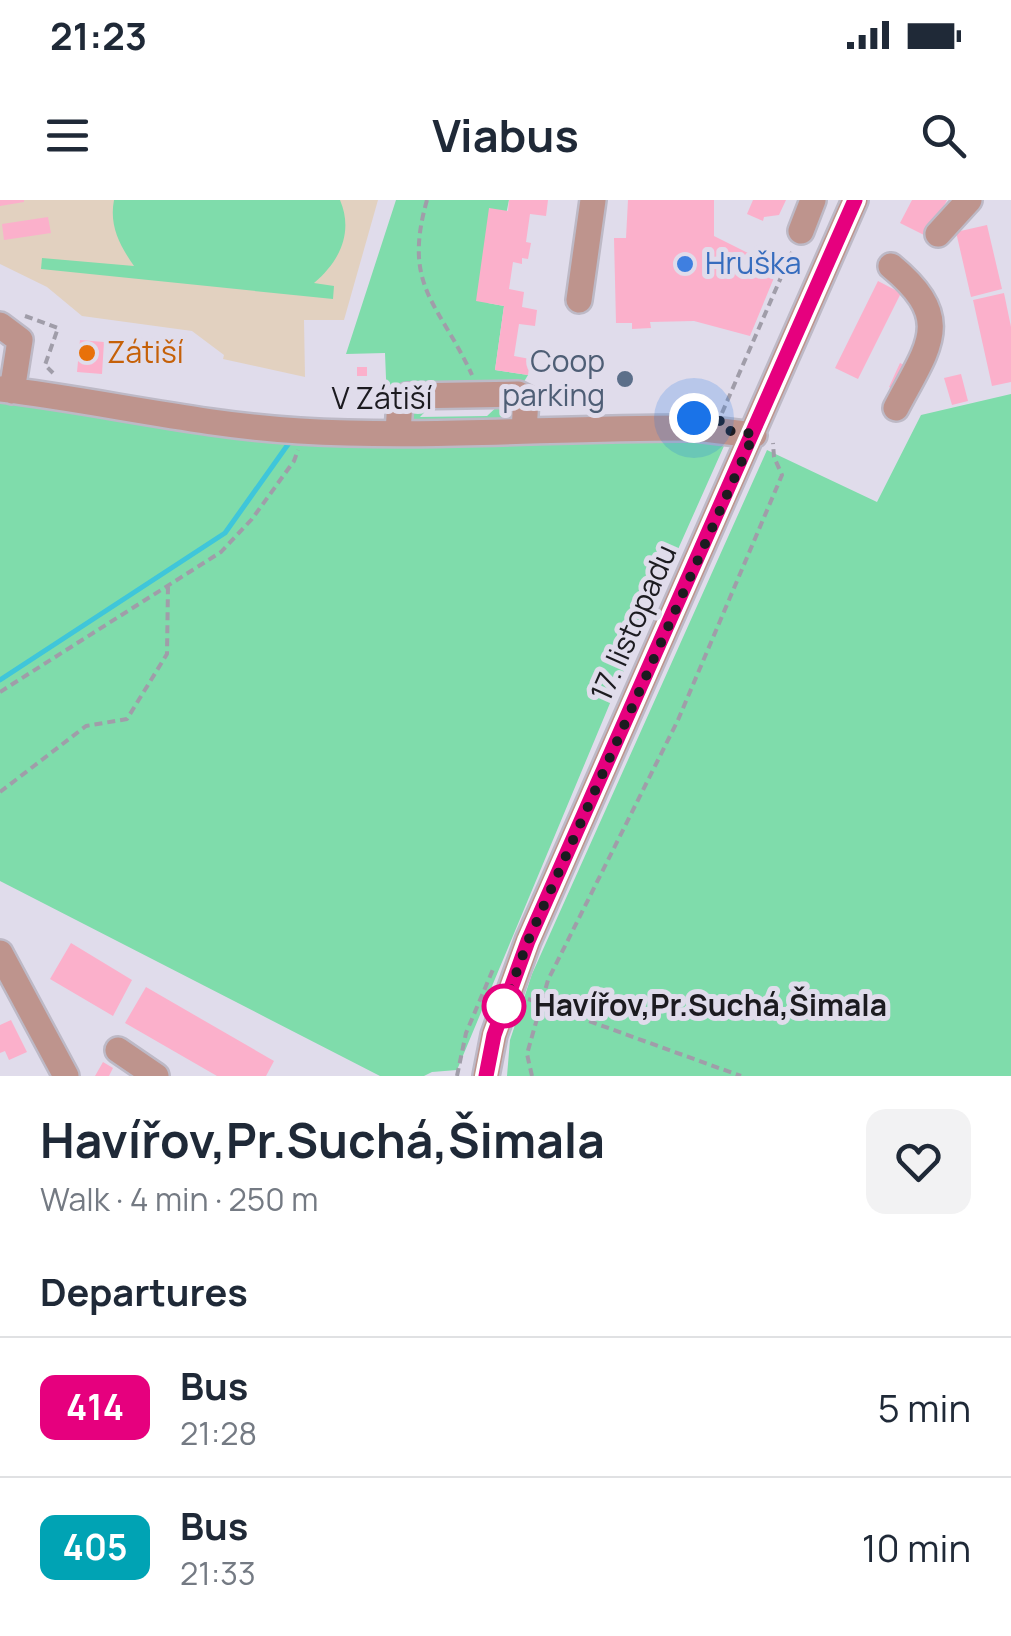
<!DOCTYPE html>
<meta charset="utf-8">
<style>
:root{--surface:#fff;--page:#f2f2f3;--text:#1f2937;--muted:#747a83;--line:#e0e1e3}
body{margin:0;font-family:Manrope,sans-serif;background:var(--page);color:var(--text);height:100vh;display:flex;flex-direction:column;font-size:38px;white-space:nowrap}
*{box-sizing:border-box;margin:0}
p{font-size:32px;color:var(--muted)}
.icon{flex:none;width:55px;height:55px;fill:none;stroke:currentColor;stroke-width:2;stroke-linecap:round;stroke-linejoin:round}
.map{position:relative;height:876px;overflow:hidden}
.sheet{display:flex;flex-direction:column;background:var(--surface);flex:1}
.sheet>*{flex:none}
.badge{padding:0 20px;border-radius:15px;font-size:35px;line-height:65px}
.you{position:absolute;width:50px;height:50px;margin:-25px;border:8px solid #fff;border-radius:50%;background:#1a73e8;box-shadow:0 0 0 15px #1a73e833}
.map>.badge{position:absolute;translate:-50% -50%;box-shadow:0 0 0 5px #fff}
h2{padding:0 40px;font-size:38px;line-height:90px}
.round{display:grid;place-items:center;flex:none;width:105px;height:105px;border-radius:20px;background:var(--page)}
.headline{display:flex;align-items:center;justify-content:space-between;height:170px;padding:0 40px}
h1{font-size:48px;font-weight:700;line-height:75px}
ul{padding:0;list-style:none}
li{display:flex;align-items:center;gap:30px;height:140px;padding:0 40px;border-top:2px solid var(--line)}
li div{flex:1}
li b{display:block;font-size:38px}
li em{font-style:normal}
li .badge{min-width:110px;font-weight:700;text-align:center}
.status{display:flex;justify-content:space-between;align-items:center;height:70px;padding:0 50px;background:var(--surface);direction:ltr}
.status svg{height:28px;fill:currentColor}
header{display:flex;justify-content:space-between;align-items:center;height:130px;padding:0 40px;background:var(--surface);font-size:45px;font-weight:700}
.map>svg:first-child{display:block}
.education{fill:#e2d1c0}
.green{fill:#7fdcab}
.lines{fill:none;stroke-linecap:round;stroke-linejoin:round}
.stream{stroke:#3fc6da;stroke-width:5}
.building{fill:#fbb0cb}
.minor-casing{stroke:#bdb9c6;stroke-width:30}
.path{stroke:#a09da9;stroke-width:4;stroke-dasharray:8 5;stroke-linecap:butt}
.minor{stroke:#be948d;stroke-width:25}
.line-casing{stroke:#fff;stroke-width:22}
.line{stroke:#e6007e;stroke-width:15}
.walk{stroke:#1c1b20;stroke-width:10;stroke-dasharray:0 18}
.shop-dot{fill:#3f7fe0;stroke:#e0dceb;stroke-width:4}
.food-dot{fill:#e8710a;stroke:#e0dceb;stroke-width:4}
.service-dot{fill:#5c6f8a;stroke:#e0dceb;stroke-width:4}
.stop-dot{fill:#fff;stroke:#e6007e;stroke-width:5}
.labels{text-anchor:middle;stroke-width:10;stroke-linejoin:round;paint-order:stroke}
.shop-label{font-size:30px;fill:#366cbe;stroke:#e0dceb;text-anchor:start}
.food-label{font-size:30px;fill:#c56008;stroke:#e0dceb;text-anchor:start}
.service-label{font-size:30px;fill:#4e5e75;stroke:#e0dceb;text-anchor:end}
.street-label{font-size:30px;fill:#1c1b20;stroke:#e0dceb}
.stop-label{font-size:30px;font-weight:bold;fill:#1c1b20;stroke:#e0dceb;text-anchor:start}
</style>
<div class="status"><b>21:23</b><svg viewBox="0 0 49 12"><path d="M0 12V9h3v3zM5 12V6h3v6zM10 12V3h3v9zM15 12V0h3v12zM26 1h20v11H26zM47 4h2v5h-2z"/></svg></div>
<header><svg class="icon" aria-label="menu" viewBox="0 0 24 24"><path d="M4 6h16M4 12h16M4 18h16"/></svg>Viabus<svg class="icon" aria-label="search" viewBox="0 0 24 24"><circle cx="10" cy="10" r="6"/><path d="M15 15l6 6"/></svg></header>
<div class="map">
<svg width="1011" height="876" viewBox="0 0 1011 876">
<rect width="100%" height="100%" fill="#e0dceb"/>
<path class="education" d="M0 0H378L344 120H304L305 177 223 159 224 155 192 131 82 116 47 87 0 64Z"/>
<path class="green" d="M114 0H340C354 33 339 62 314 83L334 86 333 99 41 69 42 58 134 66C120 46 109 26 114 0Z
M396 0H509L488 103 504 106 495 170 528 175 522 185 516 187 392 189 393 219 408 207 435 201 420 217 487 216 502 202H511L519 218 728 237 618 484 457 870 432 872 424 876H380L0 681V189L104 204 388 228 385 153 346 154Z
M1011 194V876H507L510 840 532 774 767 250 877 302 921 215Z"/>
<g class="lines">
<path class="stream" d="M0 480 225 333 289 243"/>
</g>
<path class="building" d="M0 0H24V2L0 6Z
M509 0H548L546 16 530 14 526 42 531 43 528 59 522 58V64L513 62 509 89 524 92 522 107 537 110 535 126 519 124 514 156 530 159 528 175 495 170 504 106 476 101 489 8 508 11Z
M628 0H714V36L778 68 750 136 694 121 650 122 651 128 632 129V123H616L614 38H626Z
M753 0H786L779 15 764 17 763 21 747 14Z
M912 0H947L928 37 900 23Z
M48 17 51 33 4 40 2 24Z
M987 25 1002 89 971 97 956 32Z
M878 81 901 93 858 179 835 168Z
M1004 93 1011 127V182L992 186 973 100Z
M80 140 104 142 102 174 77 172Z
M900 163 910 168 899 192 889 187Z
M357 167H367V176H357Z
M961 174 968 201 952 205 944 178Z
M71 743 132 780 113 816 50 779Z
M146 787 274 861 266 876H217L125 823Z
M11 820 27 852 9 860 5 851 0 853V825Z
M103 862 113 868 109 876H95Z"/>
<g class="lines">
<g class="minor-casing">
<path id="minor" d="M801 31 813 0
M938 34 969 0
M891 66C955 119 929 145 896 208
M579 100 593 0
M0 125 20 140 12 191
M0 189C100 201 199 225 300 231 431 239 563 227 695 228L754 235
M398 232 400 201 407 196 518 194 526 198 524 231
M0 753 66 876
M118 850 156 876
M486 876 494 835 528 741 855 0"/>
</g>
<path class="path" d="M427 0C402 87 439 103 472 175
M25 116 58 128 45 165 53 173
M722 213 792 52
M0 492 221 352 252 319 294 261 298 250
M0 592 86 526 127 519 167 454 168 386
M528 799 741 876
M457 876 466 833 494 767
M532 876 527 854 548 780 678 520 782 275 774 257 773 243"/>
<use href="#minor" class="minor"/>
</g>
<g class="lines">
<g class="line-casing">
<path id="line" d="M486 876 494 835 528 741 855 0"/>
</g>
<use href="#line" class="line"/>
<path class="walk" d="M504 806 528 741 754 234 722 230 719 218H694"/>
</g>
<circle class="shop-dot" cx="685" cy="64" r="10"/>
<circle class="food-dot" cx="87" cy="153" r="10"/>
<circle class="service-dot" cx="625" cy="179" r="10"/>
<circle class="stop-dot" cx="504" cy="806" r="20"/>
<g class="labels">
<g class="shop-label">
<text x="705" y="74">Hruška</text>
</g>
<g class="food-label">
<text x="107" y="163">Zátiší</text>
</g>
<g class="service-label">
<text x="605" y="172">Coop<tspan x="605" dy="34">parking</tspan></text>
</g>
<g class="street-label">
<text x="382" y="209">V Zátiší</text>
<text transform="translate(634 423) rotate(-66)" y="10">17. listopadu</text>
</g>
<g class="stop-label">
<text x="534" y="816">Havířov,Pr.Suchá,Šimala</text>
</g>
</g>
</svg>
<div class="you" style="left:694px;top:218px"></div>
</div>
<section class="sheet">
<div class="headline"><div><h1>Havířov,Pr.Suchá,Šimala</h1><p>Walk · 4 min · 250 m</p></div><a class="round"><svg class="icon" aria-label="heart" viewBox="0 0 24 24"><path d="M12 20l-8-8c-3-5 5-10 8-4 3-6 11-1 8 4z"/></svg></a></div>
<h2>Departures</h2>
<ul>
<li><span class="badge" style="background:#e6007e;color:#fff">414</span><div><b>Bus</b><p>21:28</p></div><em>5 min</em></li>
<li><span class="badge" style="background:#00a3b4;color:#fff">405</span><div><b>Bus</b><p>21:33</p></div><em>10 min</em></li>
</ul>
</section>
